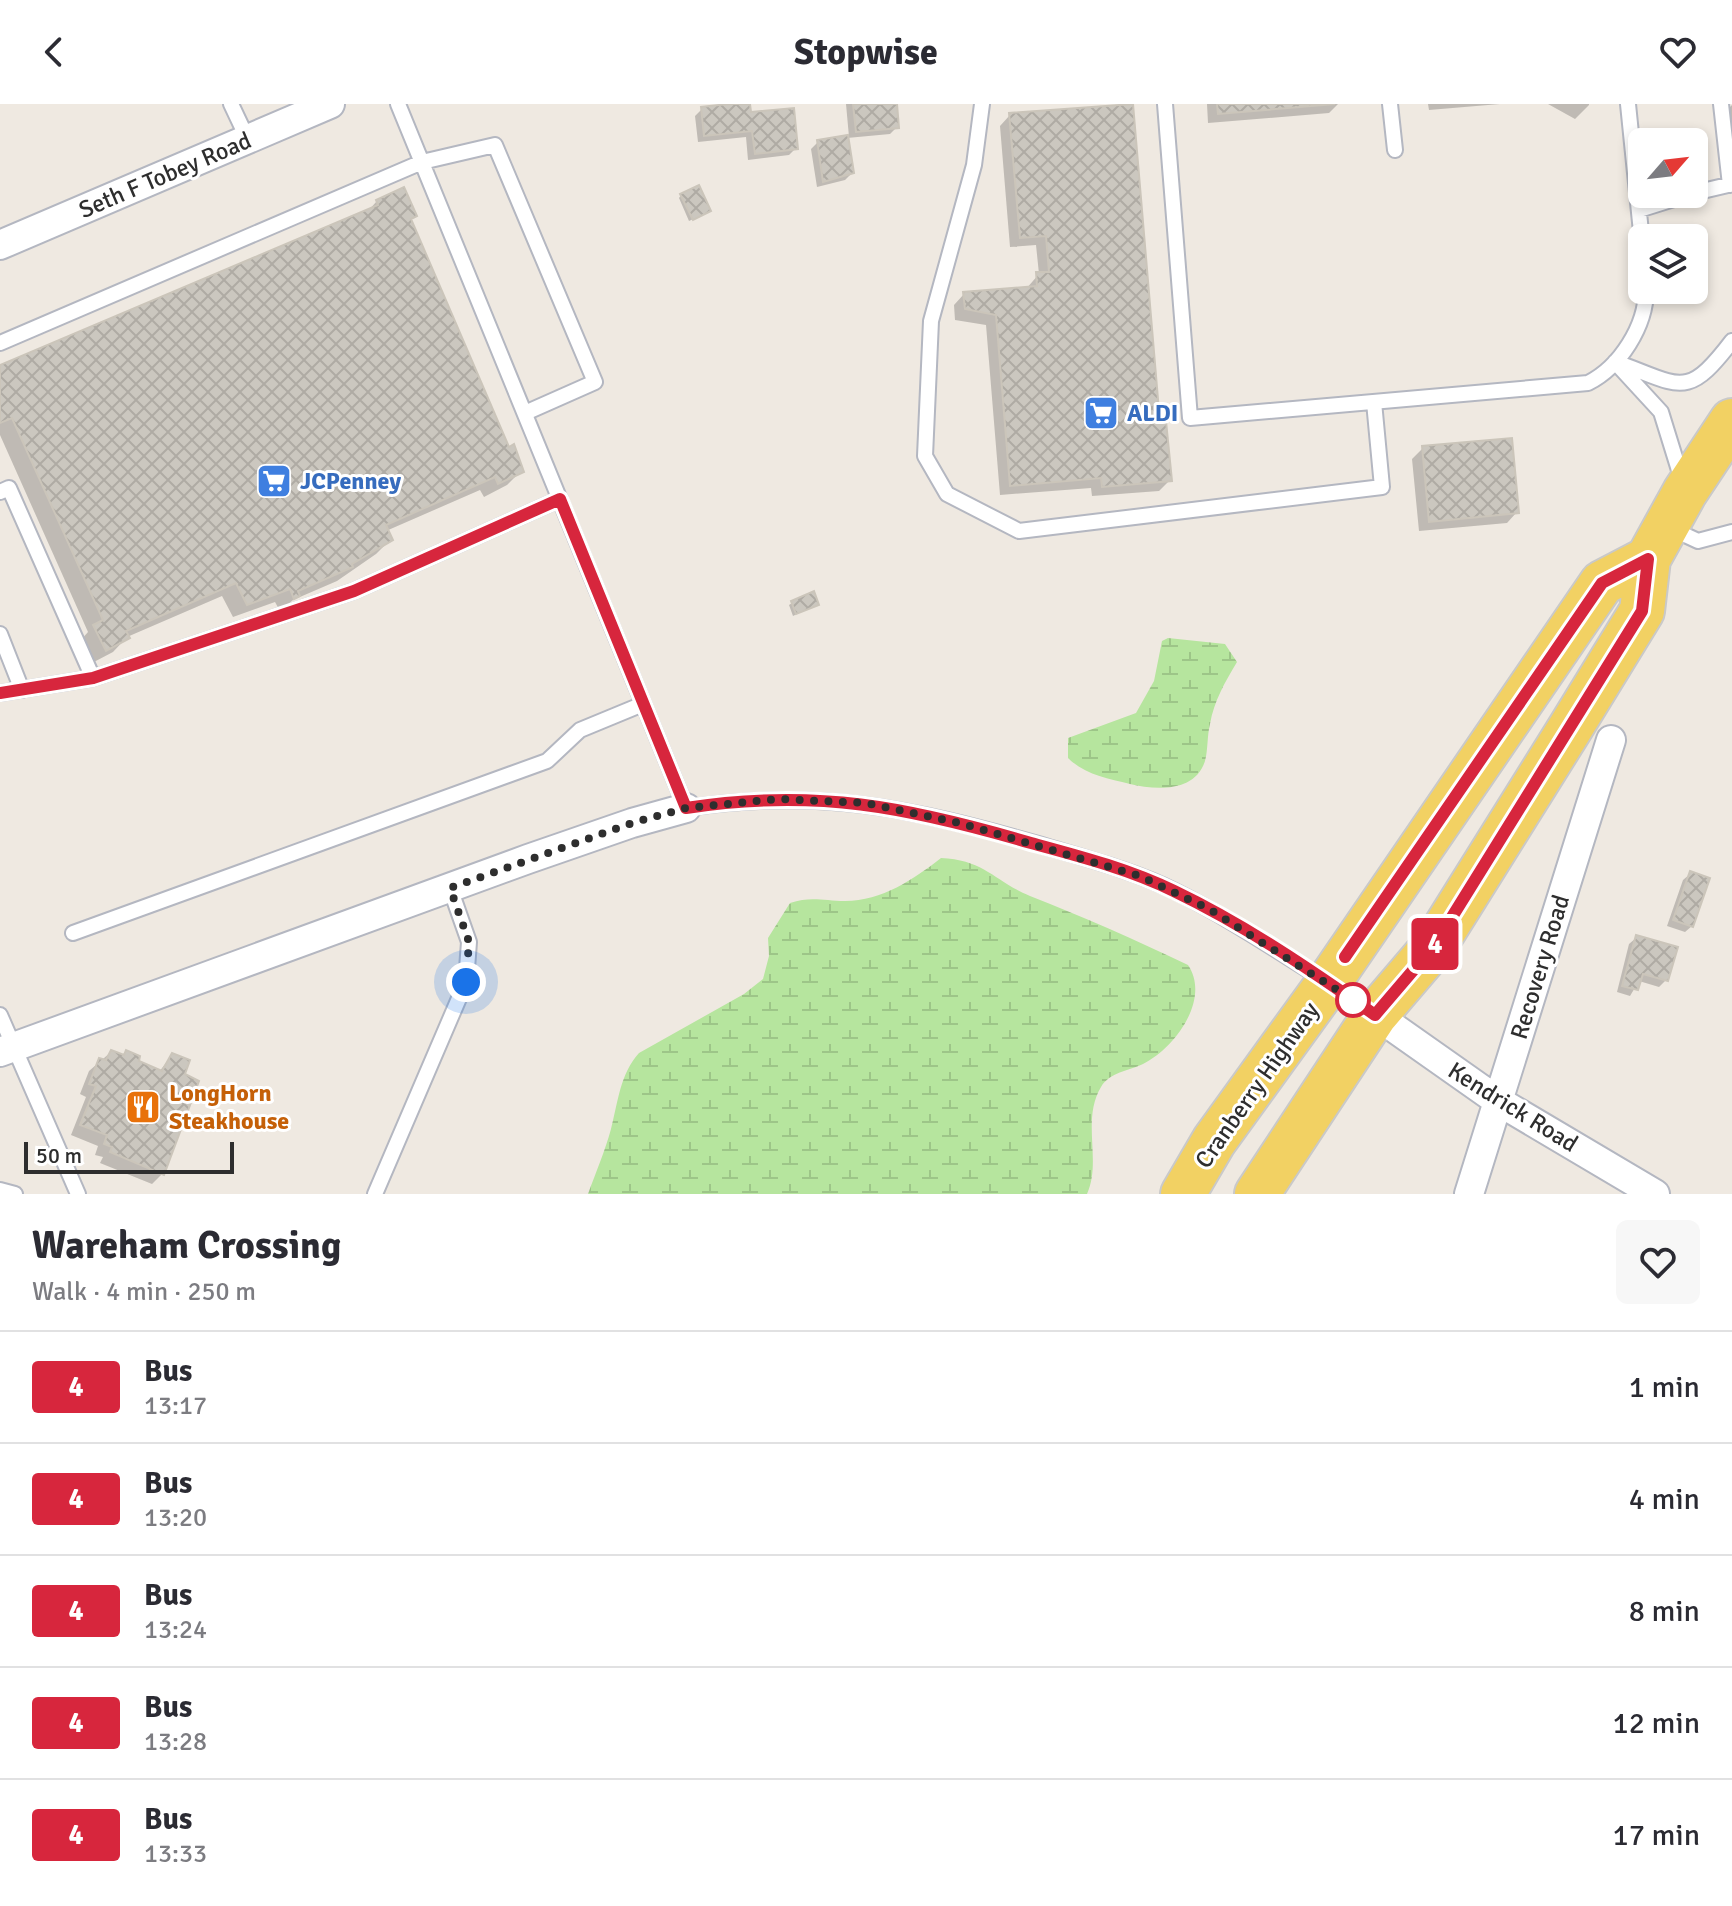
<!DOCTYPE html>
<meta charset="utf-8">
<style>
:root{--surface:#fff;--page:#f7f7f7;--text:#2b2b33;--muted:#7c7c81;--line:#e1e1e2}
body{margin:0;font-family:Signika,sans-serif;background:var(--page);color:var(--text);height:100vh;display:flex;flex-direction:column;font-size:30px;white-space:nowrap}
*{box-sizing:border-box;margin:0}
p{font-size:26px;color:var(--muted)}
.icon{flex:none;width:44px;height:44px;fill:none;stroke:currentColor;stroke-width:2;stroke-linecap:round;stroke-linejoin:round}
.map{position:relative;height:1090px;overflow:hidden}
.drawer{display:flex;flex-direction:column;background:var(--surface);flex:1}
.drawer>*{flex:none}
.badge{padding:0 16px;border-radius:6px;font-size:28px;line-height:52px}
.needle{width:52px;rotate:62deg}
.controls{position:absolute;left:1628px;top:24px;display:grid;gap:16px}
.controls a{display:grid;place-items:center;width:80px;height:80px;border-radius:12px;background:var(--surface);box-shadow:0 4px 12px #0003;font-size:40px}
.scale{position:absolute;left:24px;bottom:20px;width:210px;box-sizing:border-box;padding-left:8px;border:4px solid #2e2e2e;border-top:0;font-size:22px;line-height:28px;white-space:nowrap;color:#2e2e2e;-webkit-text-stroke:6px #fff;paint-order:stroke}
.you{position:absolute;width:40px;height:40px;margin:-20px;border:6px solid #fff;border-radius:50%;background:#1a73e8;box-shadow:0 0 0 12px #1a73e833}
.map>.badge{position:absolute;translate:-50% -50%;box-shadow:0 0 0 4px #fff}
.round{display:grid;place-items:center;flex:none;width:84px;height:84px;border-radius:12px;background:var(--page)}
.head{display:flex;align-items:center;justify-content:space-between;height:136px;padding:0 32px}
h1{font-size:38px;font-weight:700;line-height:60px}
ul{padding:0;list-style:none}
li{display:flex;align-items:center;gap:24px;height:112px;padding:0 32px;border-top:2px solid var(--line)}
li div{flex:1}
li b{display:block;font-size:30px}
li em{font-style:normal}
li .badge{min-width:88px;font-weight:700;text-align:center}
header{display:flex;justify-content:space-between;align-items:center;height:104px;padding:0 32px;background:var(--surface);font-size:36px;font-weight:700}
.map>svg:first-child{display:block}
.wetland{fill:url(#wetland-marsh)}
.shadow{fill:#0003}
.building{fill:url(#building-cross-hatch);stroke:#cbc5ba;stroke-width:2}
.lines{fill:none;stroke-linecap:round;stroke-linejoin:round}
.lane-casing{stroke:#b4b7c1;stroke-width:18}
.street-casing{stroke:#b4b7c1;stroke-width:32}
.primary-casing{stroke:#c9c9c9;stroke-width:48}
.lane{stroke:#fff;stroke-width:14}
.street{stroke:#fff;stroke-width:28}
.primary{stroke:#f2d163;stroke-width:44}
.line-casing{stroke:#fff;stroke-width:18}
.line{stroke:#d7263d;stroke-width:12}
.walk{stroke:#2e2e2e;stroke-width:8;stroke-dasharray:0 14.4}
.stop-dot{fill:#fff;stroke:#d7263d;stroke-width:4}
.labels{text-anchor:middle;stroke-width:6;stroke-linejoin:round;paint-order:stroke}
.street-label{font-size:24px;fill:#2e2e2e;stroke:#fff}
.shop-label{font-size:24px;font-weight:bold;fill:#366cbe;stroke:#fff;text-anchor:start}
.food-label{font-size:24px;font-weight:bold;fill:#c56008;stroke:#fff;text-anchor:start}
</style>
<header><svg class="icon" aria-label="back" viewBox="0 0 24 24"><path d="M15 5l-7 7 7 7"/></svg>Stopwise<svg class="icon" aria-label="heart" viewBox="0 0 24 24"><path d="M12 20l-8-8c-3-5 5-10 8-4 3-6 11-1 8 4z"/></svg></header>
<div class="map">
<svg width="1732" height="1090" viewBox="0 0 1732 1090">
<defs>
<pattern id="wetland-marsh" width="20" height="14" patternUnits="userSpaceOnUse" patternTransform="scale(2)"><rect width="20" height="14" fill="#b6e59e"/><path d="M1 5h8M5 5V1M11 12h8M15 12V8" fill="none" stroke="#9dc588"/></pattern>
<pattern id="building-cross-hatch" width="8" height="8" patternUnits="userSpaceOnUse" patternTransform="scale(2)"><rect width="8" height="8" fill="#cbc7bf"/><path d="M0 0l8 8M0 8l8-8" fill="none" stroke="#afaba4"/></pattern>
</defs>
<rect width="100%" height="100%" fill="#efe9e1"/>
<path class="wetland" d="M1168 534 1225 540 1237 558C1225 578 1214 597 1210 620 1207 632 1208 646 1205 657 1195 689 1155 686 1130 680 1107 674 1085 671 1068 654V634L1136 609 1154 577 1162 537Z
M941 754C985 756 994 777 1030 792 1084 813 1136 836 1188 861 1211 895 1175 944 1143 960 1128 967 1110 968 1101 983 1081 1017 1102 1056 1087 1090H588C596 1068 605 1047 611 1025 618 998 620 970 639 949L744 890 763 875 769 852 768 834 790 799C811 792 824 797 845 797 882 797 914 775 941 754Z"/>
<path class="shadow" d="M748 0 749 11 796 44 789 51 748 56 746 33 698 38 695 12 702 5Z
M846 0H895L897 23 890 30 847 34 852 69 845 76 817 83 811 45 818 38 849 33Z
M1207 0H1338L1329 9 1208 19Z
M1428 0H1500L1429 6Z
M1548 0H1589V1L1575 15Z
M1732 1V18H1729L1728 5Z
M1010 11 1157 310 1170 376 1159 387 1092 392 1091 384 1000 391 986 221 955 216 954 201 964 190 1026 185 1039 170 1036 141 1010 143 1000 22Z
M681 91 706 109 689 117 679 94Z
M377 97 409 116 507 345 521 367 507 381 484 393 480 386 386 427 390 436 376 450 337 477 293 496 280 507 275 498 233 513 222 492 127 533 113 548 92 559 80 537 88 528 0 331V261L367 108Z
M1423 344 1517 408 1507 419 1419 427 1412 355Z
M792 499 817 500 793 512 789 501Z
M1690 770 1692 822 1685 828 1667 822 1683 776Z
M1636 834 1666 876 1659 883 1639 877 1630 892 1617 888 1629 840Z
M111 948 123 953 127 949 159 968 172 951 162 1070 152 1080 100 1059 103 1053 95 1051 98 1042 71 1031 86 993 80 990 89 967Z"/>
<path class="building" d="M728 0H750L751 8 794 4 798 45 755 50 752 27 704 32 701 3Z
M853 0H897L899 24 856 28Z
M1133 0 1159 307H1165L1172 377 1102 383 1101 374 1010 382 996 211 965 205 963 188 1037 182 1036 168H1049L1046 132 1020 134 1009 9Z
M1217 0H1335L1218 10Z
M848 31 854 69 823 78 817 36Z
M699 81 711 107 693 116 680 90Z
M404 83 417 112 411 115 509 343 514 340 524 368 498 380 495 373 386 421 393 436 352 460 353 463 298 487 300 492 294 495 290 485 247 501 236 479 126 527 130 534 106 547 93 521 103 516 12 314 0 319V261L378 101 376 96Z
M1512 334 1519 409 1429 418 1422 342Z
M814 487 819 501 796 510 791 497Z
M1690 767 1710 774 1693 823 1673 816Z
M1636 831 1678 843 1668 877 1643 870 1638 886 1622 882Z
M111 946 124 951 126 946 140 952 139 957 162 967 172 949 190 956 185 970 199 977 164 1071 110 1048 112 1043 104 1040 107 1031 80 1021 96 982 89 980 99 954 106 956Z"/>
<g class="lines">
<g class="lane-casing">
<path id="lane" d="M231 0 248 36
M398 0 686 704C818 684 911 704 1038 740 1084 754 1132 766 1175 787 1227 813 1276 846 1326 877
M982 0 974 61 931 217 925 352 947 390 1019 427 1382 383 1374 298
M1165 0 1190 314 1588 279C1620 263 1646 222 1646 186
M1390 0 1395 46
M1628 0 1642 138
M1721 0 1730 81
M1694 89 1732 80
M1639 106 1690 90
M0 239 422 58 495 41 595 278 525 309
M1615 258 1661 308 1682 376
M1619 259C1681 282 1687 296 1732 237
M0 388 9 384 93 574
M1670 424 1698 437 1732 428
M0 530 22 586
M0 589 93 574 354 487 560 395
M73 829 547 657 580 626 643 600
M0 911 78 1090
M0 1086 15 1090
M375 1090 466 878 469 838 450 784"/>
</g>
<g class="street-casing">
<path id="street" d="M0 141 330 0
M1329 878 1498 997 1655 1090
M0 948 528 755 632 719 686 704
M1469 1090 1611 636"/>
</g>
<g class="primary-casing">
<path id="primary" d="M1183 1090 1214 1037 1329 878 1602 479 1648 455
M1257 1090 1375 911 1434 842 1569 626 1642 507 1648 455 1685 388 1732 317"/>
</g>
<use href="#lane" class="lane"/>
<use href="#street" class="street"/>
<use href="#primary" class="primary"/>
</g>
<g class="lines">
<g class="line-casing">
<path id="line" d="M0 589 93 574 354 487 560 395 686 704C815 684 908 703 1031 739 1079 752 1129 765 1174 787 1245 821 1311 866 1375 911L1434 842 1642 507 1648 455 1602 479 1345 853"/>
</g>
<use href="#line" class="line"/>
<path class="walk" d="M466 878 469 838 450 784 632 719 686 704 778 695 866 699 960 719 1140 772 1209 805 1353 896"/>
</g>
<defs>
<g id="supermarket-square" transform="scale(1.8)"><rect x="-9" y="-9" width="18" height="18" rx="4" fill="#3f7fe0" stroke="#fff"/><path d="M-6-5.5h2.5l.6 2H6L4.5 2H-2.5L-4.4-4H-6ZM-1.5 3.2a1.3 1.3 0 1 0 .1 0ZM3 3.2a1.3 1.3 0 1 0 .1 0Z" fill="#fff"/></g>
<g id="restaurant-square" transform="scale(1.8)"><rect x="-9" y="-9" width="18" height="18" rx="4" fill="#e8710a" stroke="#fff"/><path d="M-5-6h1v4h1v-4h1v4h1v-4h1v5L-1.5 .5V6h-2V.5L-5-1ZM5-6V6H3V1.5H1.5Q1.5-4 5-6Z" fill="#fff"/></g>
</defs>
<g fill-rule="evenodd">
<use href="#supermarket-square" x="1101" y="309"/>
<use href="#supermarket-square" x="274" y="377"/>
<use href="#restaurant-square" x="143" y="1003"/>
</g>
<circle class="stop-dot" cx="1353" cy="896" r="16"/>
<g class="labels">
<g class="street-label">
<text transform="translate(165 71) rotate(-23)" y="8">Seth F Tobey Road</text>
<text transform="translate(1540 863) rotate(-73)" y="8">Recovery Road</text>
<text transform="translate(1257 981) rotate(-55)" y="8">Cranberry Highway</text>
<text transform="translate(1513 1003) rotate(32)" y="8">Kendrick Road</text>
</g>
<g class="shop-label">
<text x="1127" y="317">ALDI</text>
<text x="300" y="385">JCPenney</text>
</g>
<g class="food-label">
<text x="169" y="997">LongHorn<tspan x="169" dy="28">Steakhouse</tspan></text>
</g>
</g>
</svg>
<div class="controls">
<a><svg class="needle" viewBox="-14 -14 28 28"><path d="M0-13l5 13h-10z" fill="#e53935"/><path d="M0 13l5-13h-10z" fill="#7c7c81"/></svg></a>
<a><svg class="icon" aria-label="layers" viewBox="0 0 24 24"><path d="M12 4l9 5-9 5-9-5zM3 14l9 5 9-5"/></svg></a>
</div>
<div class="scale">50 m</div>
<div class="you" style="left:466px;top:878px"></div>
<b class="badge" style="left:1435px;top:840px;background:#d7263d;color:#fff">4</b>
</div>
<section class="drawer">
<div class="head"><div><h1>Wareham Crossing</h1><p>Walk · 4 min · 250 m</p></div><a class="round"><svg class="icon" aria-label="heart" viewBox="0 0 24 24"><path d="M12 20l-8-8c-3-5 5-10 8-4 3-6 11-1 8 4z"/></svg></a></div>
<ul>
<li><span class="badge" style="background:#d7263d;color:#fff">4</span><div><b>Bus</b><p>13:17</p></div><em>1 min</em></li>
<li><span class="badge" style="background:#d7263d;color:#fff">4</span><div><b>Bus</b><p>13:20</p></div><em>4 min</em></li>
<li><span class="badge" style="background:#d7263d;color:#fff">4</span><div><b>Bus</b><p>13:24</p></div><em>8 min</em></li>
<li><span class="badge" style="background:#d7263d;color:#fff">4</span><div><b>Bus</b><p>13:28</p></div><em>12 min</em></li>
<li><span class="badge" style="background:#d7263d;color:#fff">4</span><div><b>Bus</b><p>13:33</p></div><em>17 min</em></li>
</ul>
</section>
